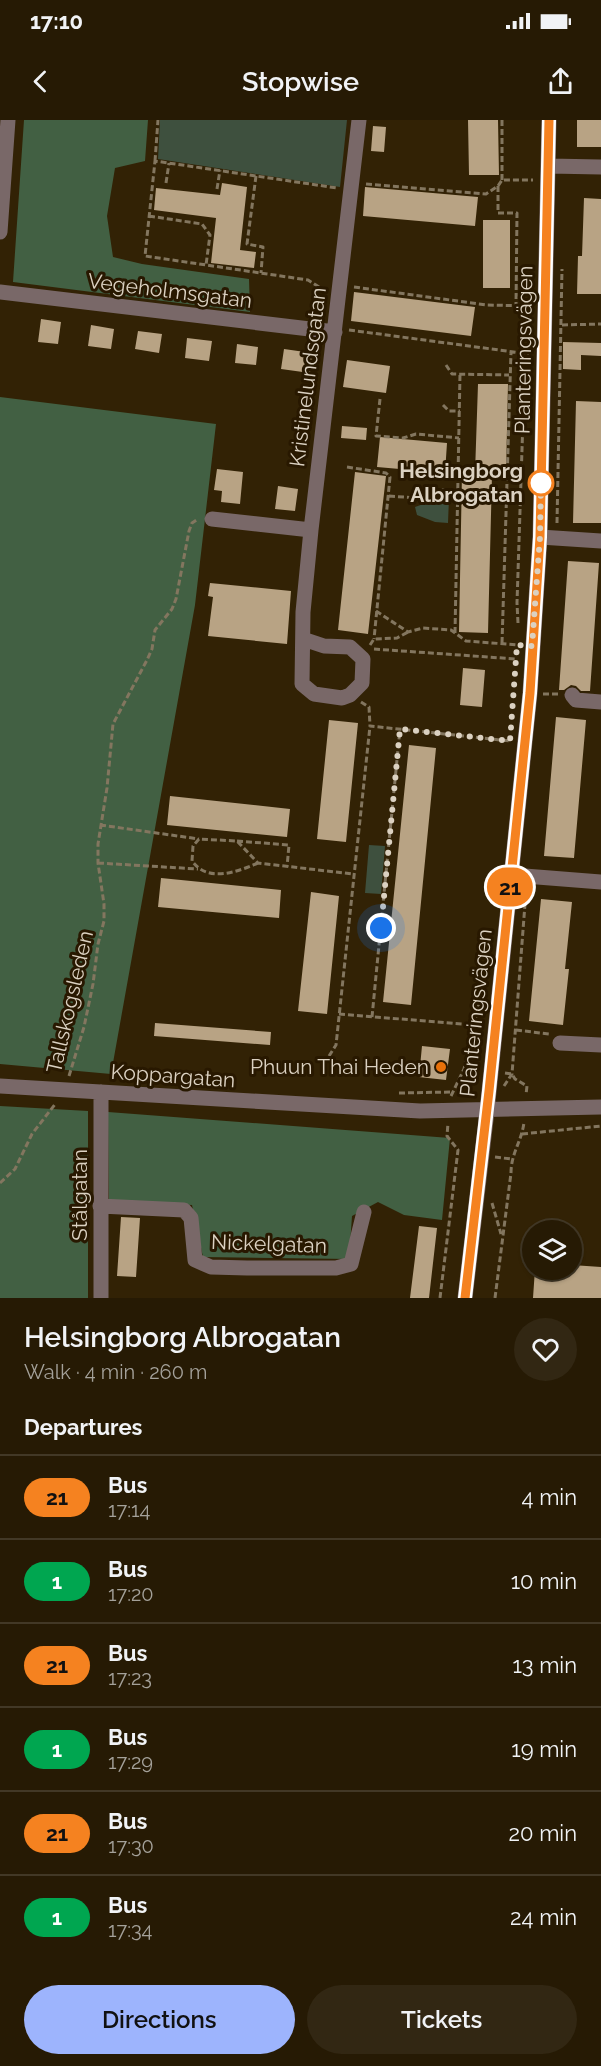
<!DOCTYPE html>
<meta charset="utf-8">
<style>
:root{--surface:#261a04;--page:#322713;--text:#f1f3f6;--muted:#a4a19a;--line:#423826;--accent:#9db4fd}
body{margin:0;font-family:Raleway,sans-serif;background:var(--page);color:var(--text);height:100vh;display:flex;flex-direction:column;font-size:22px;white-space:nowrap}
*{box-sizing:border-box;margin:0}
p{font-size:20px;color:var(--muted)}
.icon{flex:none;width:33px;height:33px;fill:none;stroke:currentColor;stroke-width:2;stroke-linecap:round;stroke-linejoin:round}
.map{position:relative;height:1178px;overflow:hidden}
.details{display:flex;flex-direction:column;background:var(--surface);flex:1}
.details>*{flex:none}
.badge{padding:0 12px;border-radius:20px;font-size:21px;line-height:39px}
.fabs{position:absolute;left:522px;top:1100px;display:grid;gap:12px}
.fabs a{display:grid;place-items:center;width:60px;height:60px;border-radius:50%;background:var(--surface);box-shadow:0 2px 4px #0004,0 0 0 2px var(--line);font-size:30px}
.you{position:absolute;width:30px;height:30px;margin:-15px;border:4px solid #fff;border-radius:50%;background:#1a73e8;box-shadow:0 0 0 9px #1a73e833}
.map>.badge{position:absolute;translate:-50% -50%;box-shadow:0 0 0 3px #fff}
h2{padding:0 24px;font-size:22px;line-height:54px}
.round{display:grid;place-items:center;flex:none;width:63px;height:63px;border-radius:32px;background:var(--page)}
.summary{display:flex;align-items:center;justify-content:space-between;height:102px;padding:0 24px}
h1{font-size:28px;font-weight:600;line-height:45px}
.primary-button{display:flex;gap:12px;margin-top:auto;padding:12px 24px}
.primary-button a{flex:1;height:69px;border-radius:36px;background:var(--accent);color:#111;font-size:24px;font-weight:600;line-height:69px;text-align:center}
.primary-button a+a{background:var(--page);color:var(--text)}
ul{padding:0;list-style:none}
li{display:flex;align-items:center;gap:18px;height:84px;padding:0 24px;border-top:2px solid var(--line)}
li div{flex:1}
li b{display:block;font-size:22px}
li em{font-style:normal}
li .badge{min-width:66px;font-weight:700;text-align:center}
.status{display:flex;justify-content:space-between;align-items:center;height:42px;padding:0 30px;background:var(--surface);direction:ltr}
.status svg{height:16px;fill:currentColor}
header{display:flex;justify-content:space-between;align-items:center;height:78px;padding:0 24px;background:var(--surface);font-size:27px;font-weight:600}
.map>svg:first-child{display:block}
.green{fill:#3e503e}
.forest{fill:#426043}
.building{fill:#b8a384}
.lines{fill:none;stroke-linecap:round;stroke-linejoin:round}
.path{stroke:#83765f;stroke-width:3;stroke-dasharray:6 3;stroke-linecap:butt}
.minor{stroke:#796868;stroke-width:15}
.line-casing{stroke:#fff;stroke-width:14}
.line{stroke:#f58220;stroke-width:9}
.walk{stroke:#dbd1c1;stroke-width:6;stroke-dasharray:0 10.8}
.stop-dot{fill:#fff;stroke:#f58220;stroke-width:3}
.food-dot{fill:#e8710a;stroke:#281800;stroke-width:2}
.labels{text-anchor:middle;stroke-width:6;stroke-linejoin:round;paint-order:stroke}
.street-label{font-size:21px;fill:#dbd1c1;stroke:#281800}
.stop-label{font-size:21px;font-weight:bold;fill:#dbd1c1;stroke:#281800;text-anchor:end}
.poi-label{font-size:21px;fill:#dbd1c1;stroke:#281800;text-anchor:end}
</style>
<div class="status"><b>17:10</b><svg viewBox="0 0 49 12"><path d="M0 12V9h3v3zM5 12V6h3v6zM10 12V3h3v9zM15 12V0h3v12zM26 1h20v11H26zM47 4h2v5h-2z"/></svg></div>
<header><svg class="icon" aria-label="back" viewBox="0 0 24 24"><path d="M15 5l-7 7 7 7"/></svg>Stopwise<svg class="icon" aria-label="share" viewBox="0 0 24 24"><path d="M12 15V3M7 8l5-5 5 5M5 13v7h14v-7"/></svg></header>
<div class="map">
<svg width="601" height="1178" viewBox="0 0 601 1178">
<rect width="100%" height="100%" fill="#322205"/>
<path class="green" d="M160 0H347L340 67 158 39Z
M443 377 449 378 448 403 435 402 417 395 415 387Z
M369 725 385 726 381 774 365 773Z"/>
<path class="forest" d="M24 0H148L145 41 115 48 107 96 113 137 142 144 249 159 250 192 13 162Z
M0 277 216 304 195 485 111 954 0 944Z
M0 986 88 991V1178H0Z
M108 992 450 1018 442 1100 404 1095 378 1082 352 1096 349 1139 203 1137 192 1085 109 1081Z"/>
<path class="building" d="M468 0H498L499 55H469Z
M577 0H601V27H577Z
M373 6 386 7 384 32 371 31Z
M222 63 247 67 240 130 256 132 254 148 211 143 216 98 154 90 156 68 220 75Z
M365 67 478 77 475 106 363 96Z
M584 78 601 79V174H577L578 136H582Z
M483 100H510V168H483Z
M354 172 475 187 471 216 351 201Z
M41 199 61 202 58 224 38 222Z
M91 205 114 209 111 229 88 226Z
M138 211 162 214 159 233 135 229Z
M187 218 212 221 209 241 185 238Z
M563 222 601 223V236L581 235V250L563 249Z
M237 224 258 227 256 245 235 243Z
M284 229 312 233 310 253 281 249Z
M347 240 390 246 386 273 343 267Z
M478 264H508L506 355H492L488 513 459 512 462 353H475Z
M576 281 601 282V403H573Z
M342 306 367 308 366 320 341 318Z
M380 317 447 323 445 353 377 347Z
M217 349 243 352 240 384 221 382 222 371 214 370Z
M355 352 386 356 368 514 338 510Z
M278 366 298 369 295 391 275 389Z
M568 441 599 443 590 571H581L576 566 571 565 564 570H559Z
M210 463 291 471 287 524 208 516 213 477 208 476Z
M463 548 485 550 482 587 460 585Z
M556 597 586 600 574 738 544 736Z
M329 600 358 603 346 722 317 719Z
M409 625 436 628 411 885 383 882Z
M170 676 290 689 287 717 167 705Z
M161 758 281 770 279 798 158 787Z
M311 772 339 776 327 894 298 891Z
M541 779 572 782 565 849H569L563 905 529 901Z
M155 903 271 912 270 925 154 916Z
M422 926 450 929 446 960 419 957Z
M121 1097 140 1098 136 1157 117 1156Z
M419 1106 437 1108 429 1178H410Z
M572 1145 601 1147V1178H533L535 1149H572Z"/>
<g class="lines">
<path class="path" d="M502 0V60
M155 41 158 0
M256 56 247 124 263 127 261 153
M166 63 169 43
M366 64 486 74 498 66 502 60H533
M498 66V93H517L516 186
M217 69 220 50
M149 96 202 104 210 115 206 145
M319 167 308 160 145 136 155 41 337 68
M354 167 487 185 532 186
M562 205 601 204
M349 210 529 234
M446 245 452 254 509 255
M380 279 376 316 403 318 416 314 459 318
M443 285 449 291H460
M347 347 386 353 390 357 374 519
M389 376 417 378 443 370 458 372
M557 403 562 149
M376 491 408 512 423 508 451 510 466 521 519 525
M518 503 517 483 523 299 527 292
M455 513 460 254
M502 523 511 232
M370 525 374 519 397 518 408 512
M374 529 516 539
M543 574H558
M361 582 369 587 370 606 510 621
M100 705 199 719
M237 721 289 725 287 747
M98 743 198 749
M258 743C237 752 208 763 192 741L193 726 199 719 237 721 258 743 353 754
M339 894 474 905
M372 897 400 609
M516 910 549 914
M329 936 336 925 370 606
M464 949 477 951
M505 953 512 954 515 959 527 966 526 975
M69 956 84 907 93 864 98 824 104 801V784L98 743V724L107 668 113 604 147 540 152 529 155 510 172 489 176 479 189 411 192 403 198 399
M504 966 512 954 526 771
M399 973 451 972
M451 976 464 949 484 862
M522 1014 601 1006
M495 1037 511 1039
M0 1063 15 1049 32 1014 56 983
M492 1083 501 1114
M440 1178 458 1030 447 1016 448 1003
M495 1178 511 1053C511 1033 522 1021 524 1002"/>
<path class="minor" d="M549 46 601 47
M0 112 8 0
M0 172 335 212
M212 399 311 410
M540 417 601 421
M303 519 324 526 350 527 363 539 362 563 350 575 342 578 314 574 302 564 303 492 311 410 359 0
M572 575 576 580 601 582
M512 755 601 762
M560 923 601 925
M0 966 420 991 601 987
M101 972V1178
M100 1086 184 1090 191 1098 195 1140 211 1147 247 1148H336L351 1144 364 1092
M465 1178 487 991 530 573 540 417 549 0"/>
</g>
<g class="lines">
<g class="line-casing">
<path id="line" d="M465 1178 489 971 530 573 540 417 549 0"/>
</g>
<use href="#line" class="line"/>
<path class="walk" d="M381 808 400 609 510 621 517 525 532 526 540 417 541 363"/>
</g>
<circle class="stop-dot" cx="541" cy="363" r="12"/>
<circle class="food-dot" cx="441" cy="947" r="6"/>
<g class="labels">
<g class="street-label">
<text transform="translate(170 171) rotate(7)" y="7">Vegeholmsgatan</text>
<text transform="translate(524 230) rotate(-89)" y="7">Planteringsvägen</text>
<text transform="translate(308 257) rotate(-83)" y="7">Kristinelundsgatan</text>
<text transform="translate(70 882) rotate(-77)" y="7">Tallskogsleden</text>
<text transform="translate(476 893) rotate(-84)" y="7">Planteringsvägen</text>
<text transform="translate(173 956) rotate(4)" y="7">Koppargatan</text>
<text transform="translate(80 1075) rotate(-90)" y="7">Stålgatan</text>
<text transform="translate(269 1124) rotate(2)" y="7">Nickelgatan</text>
</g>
<g class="stop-label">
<text x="523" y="358">Helsingborg<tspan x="523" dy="24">Albrogatan</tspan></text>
</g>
<g class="poi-label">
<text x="429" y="954">Phuun Thai Heden</text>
</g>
</g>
</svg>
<div class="fabs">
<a><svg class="icon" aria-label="layers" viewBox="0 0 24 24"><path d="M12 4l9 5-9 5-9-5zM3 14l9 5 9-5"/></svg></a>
</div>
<div class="you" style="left:381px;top:808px"></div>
<b class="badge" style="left:510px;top:767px;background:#f58220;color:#111">21</b>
</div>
<section class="details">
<div class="summary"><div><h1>Helsingborg Albrogatan</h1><p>Walk · 4 min · 260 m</p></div><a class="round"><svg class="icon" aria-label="heart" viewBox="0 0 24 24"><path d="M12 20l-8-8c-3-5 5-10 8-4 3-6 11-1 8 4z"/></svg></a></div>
<h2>Departures</h2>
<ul>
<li><span class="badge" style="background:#f58220;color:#111">21</span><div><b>Bus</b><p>17:14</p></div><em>4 min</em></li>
<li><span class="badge" style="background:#00a650;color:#fff">1</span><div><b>Bus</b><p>17:20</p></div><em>10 min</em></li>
<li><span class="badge" style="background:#f58220;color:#111">21</span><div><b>Bus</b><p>17:23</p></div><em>13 min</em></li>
<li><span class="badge" style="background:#00a650;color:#fff">1</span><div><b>Bus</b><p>17:29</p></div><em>19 min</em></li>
<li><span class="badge" style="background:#f58220;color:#111">21</span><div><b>Bus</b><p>17:30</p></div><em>20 min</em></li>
<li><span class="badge" style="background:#00a650;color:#fff">1</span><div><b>Bus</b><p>17:34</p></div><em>24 min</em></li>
</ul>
<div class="primary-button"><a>Directions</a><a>Tickets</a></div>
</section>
